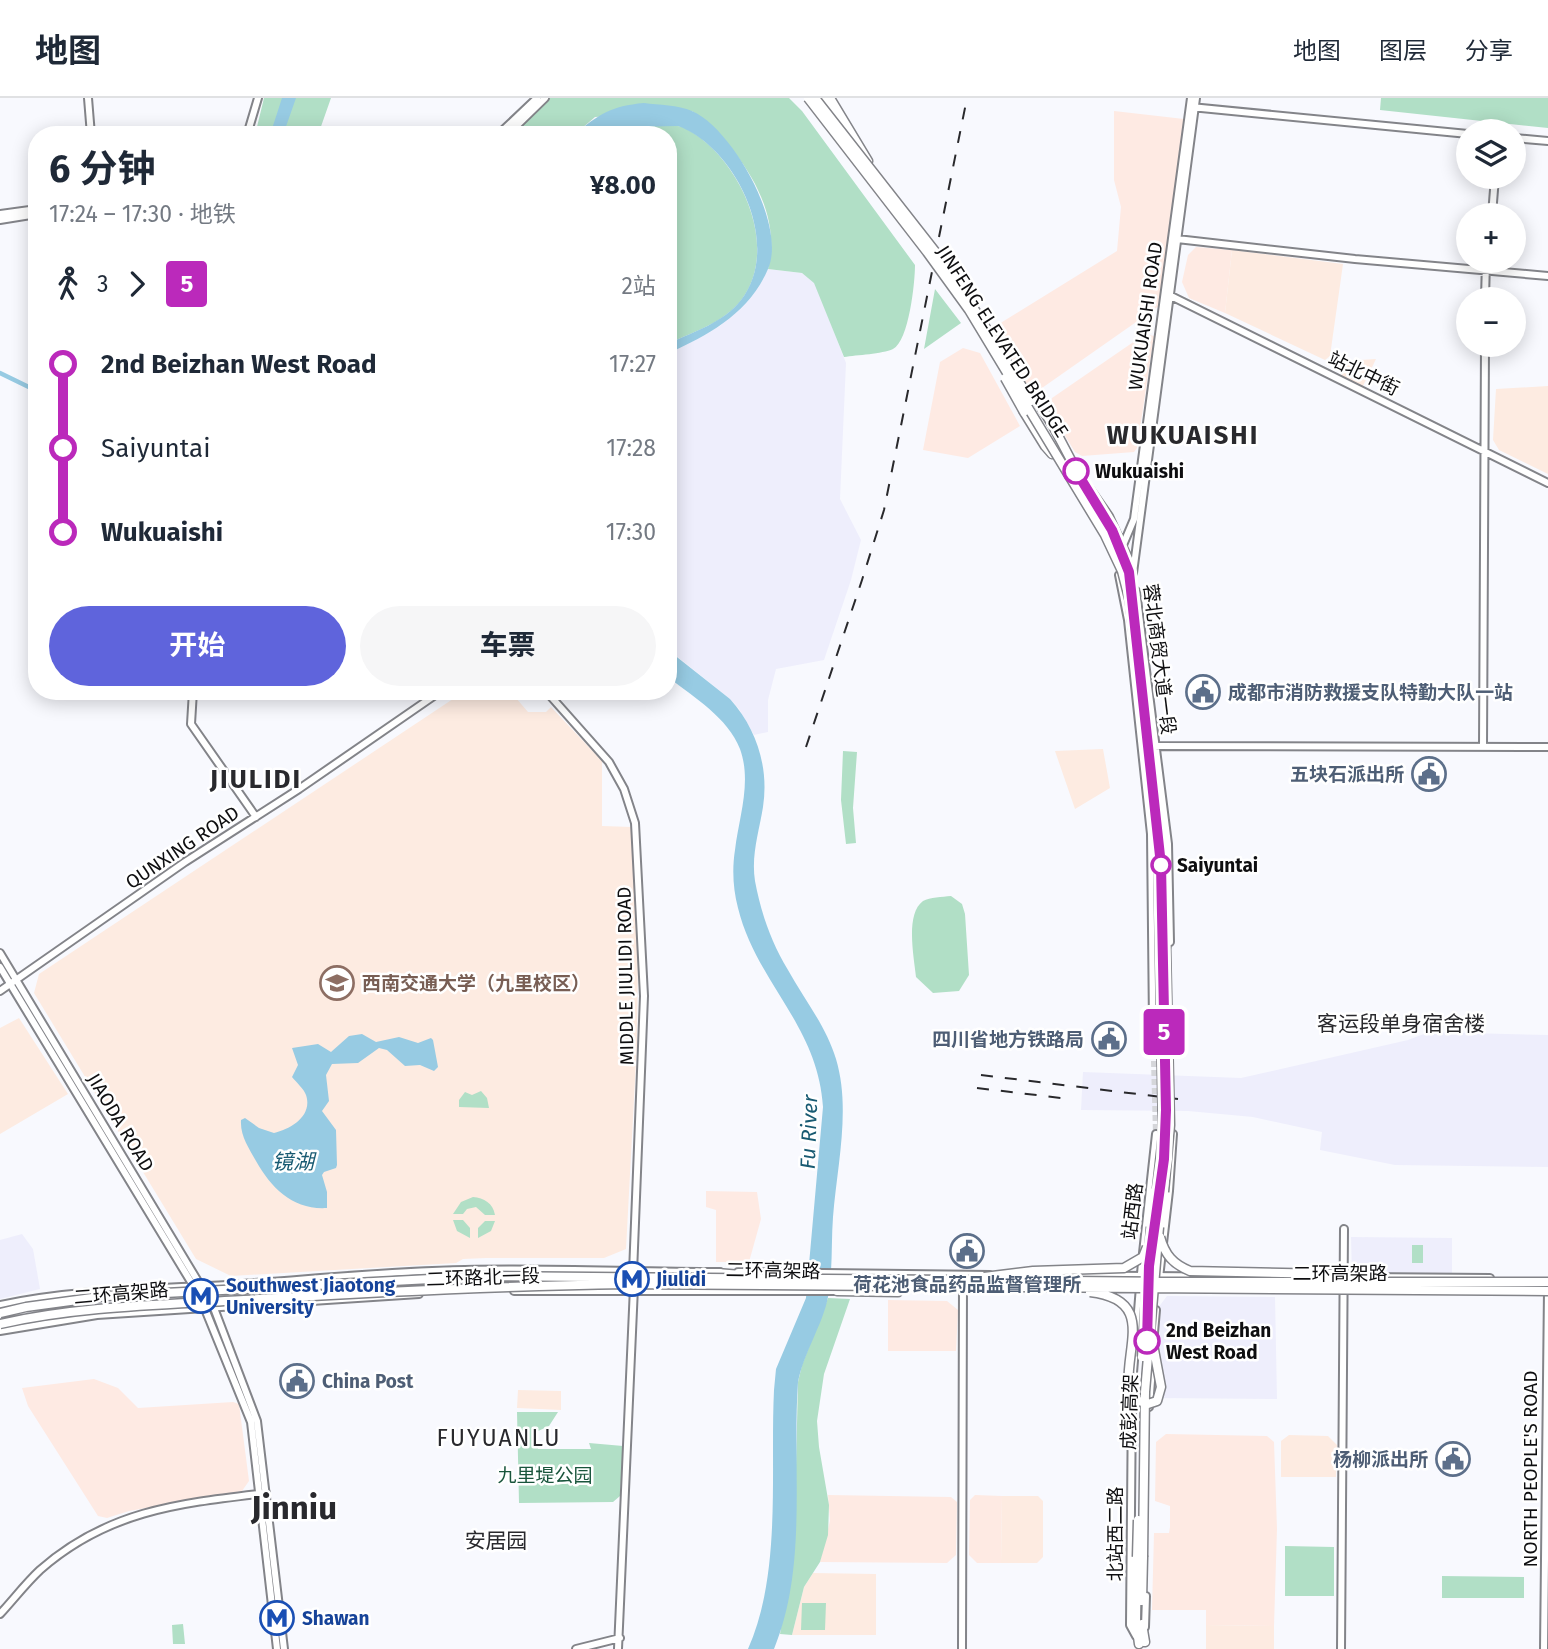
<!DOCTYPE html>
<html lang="zh">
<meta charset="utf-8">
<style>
:root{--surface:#fff;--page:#f6f6f7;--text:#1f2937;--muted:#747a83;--line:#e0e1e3;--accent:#5f64dc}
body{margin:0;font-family:"Fira Sans","Noto Sans SC",sans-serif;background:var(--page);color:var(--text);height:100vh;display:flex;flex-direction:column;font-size:26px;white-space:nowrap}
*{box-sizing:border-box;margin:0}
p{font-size:23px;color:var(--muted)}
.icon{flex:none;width:38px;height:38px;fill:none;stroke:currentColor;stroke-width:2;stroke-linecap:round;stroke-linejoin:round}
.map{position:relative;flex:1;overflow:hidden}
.side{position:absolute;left:28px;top:28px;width:649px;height:574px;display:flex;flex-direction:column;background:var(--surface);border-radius:28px;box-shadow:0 4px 18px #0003}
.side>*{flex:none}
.badge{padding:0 14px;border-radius:5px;font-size:24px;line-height:46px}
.buttons{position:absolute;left:1456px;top:21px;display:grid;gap:14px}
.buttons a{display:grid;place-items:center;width:70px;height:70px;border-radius:50%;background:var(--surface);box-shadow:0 4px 18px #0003;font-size:35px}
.map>.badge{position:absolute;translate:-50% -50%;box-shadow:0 0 0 4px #fff}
.legs{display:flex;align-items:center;gap:10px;height:77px;padding:0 21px;font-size:23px}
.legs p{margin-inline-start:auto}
.overview{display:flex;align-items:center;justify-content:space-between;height:119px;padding:0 21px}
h1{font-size:38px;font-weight:700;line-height:52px}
.cta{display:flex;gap:14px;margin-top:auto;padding:14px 21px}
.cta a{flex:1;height:80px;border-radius:42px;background:var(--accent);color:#fff;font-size:28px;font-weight:700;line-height:80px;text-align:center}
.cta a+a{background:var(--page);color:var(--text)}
ul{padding:0 21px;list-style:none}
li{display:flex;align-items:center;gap:24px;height:84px;font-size:26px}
li i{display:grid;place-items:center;width:10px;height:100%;margin:0 9px;background:currentColor}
li i::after{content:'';width:18px;height:18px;margin:-9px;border:5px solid;border-radius:50%;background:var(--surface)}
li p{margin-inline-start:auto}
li:first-child i{background:linear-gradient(#0000 50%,currentColor 0)}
li:last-child i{background:linear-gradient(currentColor 50%,#0000 0)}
header{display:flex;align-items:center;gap:42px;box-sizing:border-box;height:98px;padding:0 35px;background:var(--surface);border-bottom:2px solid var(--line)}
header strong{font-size:33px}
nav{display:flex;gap:38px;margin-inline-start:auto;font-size:24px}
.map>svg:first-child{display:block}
.commercial{fill:#feeae3}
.built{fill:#eeeefc}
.education{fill:#fdebe1}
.green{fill:#b1dfc6}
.water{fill:#97cbe3}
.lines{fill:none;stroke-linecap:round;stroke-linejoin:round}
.canal{stroke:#97cbe3;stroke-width:4.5}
.secondary-tunnel{stroke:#d5d6da;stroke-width:6;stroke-dasharray:6 3;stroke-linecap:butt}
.secondary-casing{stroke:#838489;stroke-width:10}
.primary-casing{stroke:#838489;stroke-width:10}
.highway-casing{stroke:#838489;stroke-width:11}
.secondary{stroke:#fff;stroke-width:6}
.primary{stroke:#fff;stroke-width:6}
.highway{stroke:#fff;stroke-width:8}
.rail{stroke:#29292c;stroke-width:2;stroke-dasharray:12 12;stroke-linecap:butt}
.highway-bridge-casing{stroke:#838489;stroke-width:11;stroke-linecap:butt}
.highway-bridge{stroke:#fff;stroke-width:8}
.line-1-casing{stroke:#fff;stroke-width:16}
.line-1{stroke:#bb29bb;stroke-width:10}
.stop-1-dot{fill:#fff;stroke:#bb29bb;stroke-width:3.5}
.labels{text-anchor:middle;stroke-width:5;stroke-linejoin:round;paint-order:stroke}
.street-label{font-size:19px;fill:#0e0e10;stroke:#fff}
.stop-label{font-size:19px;font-weight:bold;fill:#0e0e10;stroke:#fff;text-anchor:start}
.service-label{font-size:19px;font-weight:bold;fill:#4e5e75;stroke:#fff;text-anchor:end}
.education-label{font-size:19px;font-weight:bold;fill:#785e54;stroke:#fff;text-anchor:start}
.transit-label{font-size:19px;font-weight:bold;fill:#164399;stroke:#fff;text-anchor:start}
.park-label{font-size:19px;fill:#19553c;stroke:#fff}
.neighbourhood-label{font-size:21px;fill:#29292d;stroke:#fff}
.water-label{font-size:21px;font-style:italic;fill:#185a72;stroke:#fff}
.quarter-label{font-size:23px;letter-spacing:2px;fill:#29292d;stroke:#fff}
.district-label{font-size:26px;font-weight:bold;letter-spacing:2px;fill:#29292d;stroke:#fff}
.town-label{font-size:33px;font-weight:bold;fill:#29292d;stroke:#fff}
</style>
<header>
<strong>地图</strong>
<nav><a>地图</a><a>图层</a><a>分享</a></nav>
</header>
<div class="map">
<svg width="1548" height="1551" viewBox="0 0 1548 1551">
<rect width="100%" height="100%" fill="#f8f9fe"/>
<path class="commercial" d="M1114 13 1184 21 1159 208 1032 297 994 229 1117 153 1121 109 1114 82Z
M1196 149 1232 152 1225 215 1189 200 1182 184 1188 157Z
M1145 236 1154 238 1137 350 1134 354 1082 358 1075 354 1049 312 1052 300Z
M963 250 980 255 1020 328 968 360 923 352 940 264Z
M706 1093 757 1094 761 1121 749 1164H716V1112L706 1109Z
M888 1202 947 1203 958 1212 956 1253H888Z
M94 1281 118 1290 138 1310 233 1304 239 1306 249 1383 242 1393 129 1413 107 1420 98 1418 28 1308 22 1290Z
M1166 1336 1267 1338 1274 1344 1277 1431 1274 1528 1206 1527V1512H1152L1154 1435H1169L1170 1429V1408L1155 1403 1156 1344Z
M828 1397 951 1399 957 1404 956 1457 947 1465 820 1464 830 1423Z
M975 1397 1002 1398 1001 1465H977L969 1457 970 1402Z"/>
<path class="built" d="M768 171 802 175 815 185 846 265 840 401 861 442 851 482 824 562 776 571 768 602V634L754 637 739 611 730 601 669 552 668 255 720 228 756 191Z
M1429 934 1548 937V1069L1395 1067 1320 1052 1322 1034 1253 1019 1188 1013 1081 1012 1083 974 1241 980 1408 942Z
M22 1136 33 1151 40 1191 0 1201V1142Z
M1351 1139 1452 1140V1178L1352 1177Z
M1167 1198 1275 1199 1277 1301 1157 1300 1158 1210Z"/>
<path class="education" d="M1232 152 1343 166 1330 258 1325 262 1225 215Z
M1376 261 1362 290 1341 279 1345 263Z
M1548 288V376L1499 352 1493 342 1496 291Z
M465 593H518L516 600 528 614H546L551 609 602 663V728L632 729 638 858 637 945 626 1151 604 1160H486L463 1161 456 1165 231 1178 196 1161 34 895 39 876Z
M1103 651 1110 690 1075 711 1055 653Z
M19 920 68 996 0 1036V930Z
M518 1292 561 1293V1312L517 1310Z
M1289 1337 1328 1338 1337 1347 1336 1379H1281V1343Z
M1002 1398H1038L1043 1403V1459L1037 1465H1001Z
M813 1475 876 1476V1537H792L804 1489Z
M1206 1527 1274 1528V1551H1206Z"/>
<path class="green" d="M264 0H331L318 37H255Z
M548 0H789L802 13 915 167C915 184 909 243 893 251 882 256 857 257 844 259L814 185 802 175 768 171C784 110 737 47 692 13L595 19 574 37H511Z
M1381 0H1548V30L1380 12Z
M627 28C640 28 675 25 685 30 739 58 781 148 742 201 725 224 694 234 669 245L668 37H595L609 31Z
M935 191 961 225 924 251Z
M843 653 857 654 853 710 856 745 846 746 841 702Z
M951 798 962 806 965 816 969 877 959 893 933 895 916 879C914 859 905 816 923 803 930 799 942 799 951 798Z
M481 993 487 1000 489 1010 459 1009V1002L465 994 472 997Z
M473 1099C484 1100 493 1105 495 1117H485L476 1109 467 1111 463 1116H453L461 1104Z
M453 1122H463L470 1130V1140L457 1133Z
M485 1123H495L491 1133 478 1140V1130Z
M1412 1147H1423V1165H1412Z
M828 1200 850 1201 824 1276 817 1323 819 1349 829 1407 828 1437 820 1464 804 1489 792 1537 780 1536 794 1451 798 1284 802 1267Z
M517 1314H558L549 1328 536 1334 538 1351H591L589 1345 623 1348 620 1398 613 1404 519 1405Z
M1285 1448 1334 1449V1498H1285Z
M1442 1478 1524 1479V1500H1442Z
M802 1505H826L825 1532H801Z
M183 1526 185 1546H173L172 1527Z"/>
<path class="water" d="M282 0H296L283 37H270Z
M644 5C659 7 678 7 692 13 733 31 787 128 768 171 749 215 710 236 669 255V245C694 234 724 224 741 202 783 148 737 50 678 28L627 29 609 31 595 37H574C599 16 611 8 644 5Z
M668 552 730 601C757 631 769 670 763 709 759 734 751 757 755 783 761 815 771 844 788 872 804 901 826 928 836 961 851 1011 837 1068 833 1119 831 1145 833 1173 828 1199 823 1226 804 1254 798 1284 792 1372 808 1468 774 1551H748C782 1475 770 1374 774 1292L776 1271 806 1200 823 1009C818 927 756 884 738 810 733 791 732 771 735 752 739 719 752 684 740 651 728 620 694 599 669 580Z
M362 936 376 944 399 939 418 945 431 940 433 942 438 969 434 973 420 967 405 968 387 952 379 950 358 965 332 966 326 977 329 1003 322 1013 336 1032 337 1067 336 1070 324 1074 322 1077 327 1094V1110C293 1112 272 1091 256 1063 249 1050 240 1038 241 1022L245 1020 259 1030 274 1035C291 1031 313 1018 306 997 304 991 296 984 292 979L298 967 292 950 318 946 331 954 349 938Z"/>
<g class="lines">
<path class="canal" d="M0 275 37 293"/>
<path class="secondary-tunnel" d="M1153 927 1156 1036"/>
<g class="secondary-casing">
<path id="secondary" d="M88 0 91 37
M825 0 837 20
M1191 9 1468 36
M247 37 258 0
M498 37 537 0
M507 37 545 0
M1514 40 1548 43
M0 116 37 111
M1492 117 1495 79
M0 122 37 116
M1177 141 1355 161 1548 178
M1171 198 1548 385
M1485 201 1486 163
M1081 378 1109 418 1129 462
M1123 447 1134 421 1191 0
M1133 475 1196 0
M1119 477 1128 522 1151 736 1153 927
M1136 493 1168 746 1170 844
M193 593 191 626 256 719
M546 593 609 664 624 691 635 725 644 898 633 1175
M1152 648 1548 649
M1483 649 1485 247
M0 893 185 764 299 691 441 593
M738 1174 990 1177
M1025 1177 1277 1179
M1361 1179 1490 1180
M1159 1180 1169 1093 1173 1036
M514 1193H839
M0 1207C75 1191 151 1191 227 1187 306 1182 386 1173 465 1172 550 1170 635 1174 720 1174
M0 1233 97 1217 419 1196
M1153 1246 1156 1212
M1132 1287 1142 1164 1156 1036
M1132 1298 1130 1527 1136 1538
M1149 1309 1153 1257
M0 1516C13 1502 26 1485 40 1472 108 1412 181 1405 266 1395
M1145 1529 1146 1498
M576 1551 620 1540
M618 1551 634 1189
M962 1551 963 1185
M1341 1551 1344 1131"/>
</g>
<g class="primary-casing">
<path id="primary" d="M0 855 214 1210 257 1323 284 1551
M0 869 194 1189 205 1211 251 1324 277 1551
M1544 1551 1548 1192"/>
</g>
<g class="highway-casing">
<path id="highway" d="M830 0 868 63
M1024 314 1045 348 1052 356
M1053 328 1073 366
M1152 652 1164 746 1166 849
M1151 1129 1157 1091
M1159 1129 1164 1094
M717 1175 741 1177
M837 1193 898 1194
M1137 1459 1136 1524 1139 1546
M1142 1503 1143 1459
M1142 1526 1145 1544"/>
</g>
<use href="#secondary" class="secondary"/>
<use href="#primary" class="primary"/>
<use href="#highway" class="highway"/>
<path class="rail" d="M806 649 862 482 884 412 967 0
M981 977 1178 1001
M977 990 1061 1000"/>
<g class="highway-bridge-casing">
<path id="highway-bridge" d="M808 0 927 154 969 212 1105 437 1122 473 1130 504 1158 742 1163 1037 1157 1091
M815 0 952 175 1031 303
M1005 280 1024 314
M1029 289 1053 328
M1068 365 1106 423 1128 467 1134 499
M1164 1094 1170 1027 1166 849
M1160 1139C1165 1157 1173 1166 1190 1173L1331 1176 1363 1180
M984 1179 1033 1173 1124 1170 1143 1159 1147 1149
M1090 1194C1158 1202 1123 1251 1129 1295L1133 1301 1148 1306 1157 1303 1161 1289 1152 1241
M0 1215 26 1209 107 1198 488 1178 1180 1184H1548
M0 1226C80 1208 162 1207 244 1202 372 1194 499 1188 627 1186L1548 1193
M1142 1259 1151 1129
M1137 1459 1138 1422
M1143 1459 1145 1294 1159 1129"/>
</g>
<use href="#highway-bridge" class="highway-bridge"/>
</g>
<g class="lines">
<g class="line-1-casing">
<path id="line-1" d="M1076 373 1112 432 1129 474 1161 767 1166 1012 1164 1061 1149 1168 1147 1243"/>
</g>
<use href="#line-1" class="line-1"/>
</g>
<defs>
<g id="civic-ring" transform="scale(1.75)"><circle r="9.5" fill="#fff" stroke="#5c6f8a" stroke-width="1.5"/><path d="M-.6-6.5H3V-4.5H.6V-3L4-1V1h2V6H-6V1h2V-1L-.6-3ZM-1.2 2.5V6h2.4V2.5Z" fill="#5c6f8a"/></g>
<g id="university-ring" transform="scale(1.75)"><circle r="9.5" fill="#fff" stroke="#8d6e63" stroke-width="1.5"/><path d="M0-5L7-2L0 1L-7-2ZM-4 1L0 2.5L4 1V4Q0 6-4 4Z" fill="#8d6e63"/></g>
<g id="metro-ring" transform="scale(1.75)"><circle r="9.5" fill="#fff" stroke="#1a4fb4" stroke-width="1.5"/><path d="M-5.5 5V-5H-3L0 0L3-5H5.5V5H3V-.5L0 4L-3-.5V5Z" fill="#1a4fb4"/></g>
</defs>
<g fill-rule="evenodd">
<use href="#civic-ring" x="1203" y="594"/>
<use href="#civic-ring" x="1429" y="676"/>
<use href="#university-ring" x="337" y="885"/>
<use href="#civic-ring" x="1109" y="941"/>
<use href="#civic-ring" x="967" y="1153"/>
<use href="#metro-ring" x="632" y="1181"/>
<use href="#metro-ring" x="201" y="1198"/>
<use href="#civic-ring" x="297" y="1283"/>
<use href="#civic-ring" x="1453" y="1361"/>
<use href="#metro-ring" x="277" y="1520"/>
</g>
<g class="stop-1-dot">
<circle cx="1076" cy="373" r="12"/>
<circle cx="1161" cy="767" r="9"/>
<circle cx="1147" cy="1243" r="12"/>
</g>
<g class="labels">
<g class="street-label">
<text transform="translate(1145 218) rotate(-82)" y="7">WUKUAISHI ROAD</text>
<text transform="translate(1003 243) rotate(57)" y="7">JINFENG ELEVATED BRIDGE</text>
<text transform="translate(1364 275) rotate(26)" y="7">站北中街</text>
<text transform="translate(1160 561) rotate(83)" y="7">蓉北商贸大道一段</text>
<text transform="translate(182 749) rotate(-34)" y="7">QUNXING ROAD</text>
<text transform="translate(625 878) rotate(-91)" y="7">MIDDLE JIULIDI ROAD</text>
<text transform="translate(121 1024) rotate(59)" y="7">JIAODA ROAD</text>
<text transform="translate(1132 1113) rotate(-83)" y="7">站西路</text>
<text transform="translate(773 1172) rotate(1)" y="7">二环高架路</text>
<text x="1340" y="1182">二环高架路</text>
<text transform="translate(483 1179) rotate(-2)" y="7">二环路北一段</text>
<text transform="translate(121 1195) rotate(-5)" y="7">二环高架路</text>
<text transform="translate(1129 1314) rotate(-88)" y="7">成彭高架</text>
<text transform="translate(1530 1371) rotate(-90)" y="7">NORTH PEOPLE'S ROAD</text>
<text transform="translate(1115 1436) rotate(-90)" y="7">北站西二路</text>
</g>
<g class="stop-label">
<text x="1095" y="380">Wukuaishi</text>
<text x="1177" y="774">Saiyuntai</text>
<text x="1166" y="1239">2nd Beizhan<tspan x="1166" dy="22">West Road</tspan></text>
</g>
<g class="service-label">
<text x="1228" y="601" text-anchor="start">成都市消防救援支队特勤大队一站</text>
<text x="1404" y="683">五块石派出所</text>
<text x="1084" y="948">四川省地方铁路局</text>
<text x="967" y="1193" text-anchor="middle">荷花池食品药品监督管理所</text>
<text x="322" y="1290" text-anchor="start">China Post</text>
<text x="1428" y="1368">杨柳派出所</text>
</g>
<g class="education-label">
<text x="362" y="892">西南交通大学（九里校区）</text>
</g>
<g class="transit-label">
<text x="656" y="1188">Jiulidi</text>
<text x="226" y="1194">Southwest Jiaotong<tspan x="226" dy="22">University</tspan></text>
<text x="302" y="1527">Shawan</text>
</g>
<g class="park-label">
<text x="545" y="1384">九里堤公园</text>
</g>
<g class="neighbourhood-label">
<text x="1401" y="933">客运段单身宿舍楼</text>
<text x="496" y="1450">安居园</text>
</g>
<g class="water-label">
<text transform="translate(809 1034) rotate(-88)" y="7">Fu River</text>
<text x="293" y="1071">镜湖</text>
</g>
<g class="quarter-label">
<text x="499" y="1348">FUYUANLU</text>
</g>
<g class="district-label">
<text x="1183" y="346">WUKUAISHI</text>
<text x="256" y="690">JIULIDI</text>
</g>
<g class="town-label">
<text x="294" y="1421">Jinniu</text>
</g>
</g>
</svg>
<div class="buttons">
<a><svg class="icon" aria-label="layers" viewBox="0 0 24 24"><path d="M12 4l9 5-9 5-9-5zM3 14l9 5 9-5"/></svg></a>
<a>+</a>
<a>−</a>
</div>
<b class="badge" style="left:1164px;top:934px;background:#bb29bb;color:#fff">5</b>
<section class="side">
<div class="overview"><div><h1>6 分钟</h1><p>17:24 – 17:30 · 地铁</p></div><b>¥8.00</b></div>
<div class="legs"><svg class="icon" aria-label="walk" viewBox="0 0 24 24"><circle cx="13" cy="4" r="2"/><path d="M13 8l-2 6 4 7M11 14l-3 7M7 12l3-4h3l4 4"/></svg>3<svg class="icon" aria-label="forward" viewBox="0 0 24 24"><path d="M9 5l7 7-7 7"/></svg><b class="badge" style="background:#bb29bb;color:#fff">5</b><p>2站</p></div>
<ul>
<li><i style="color:#bb29bb"></i><b>2nd Beizhan West Road</b><p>17:27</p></li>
<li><i style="color:#bb29bb"></i><span>Saiyuntai</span><p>17:28</p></li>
<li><i style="color:#bb29bb"></i><b>Wukuaishi</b><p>17:30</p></li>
</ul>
<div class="cta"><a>开始</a><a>车票</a></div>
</section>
</div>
